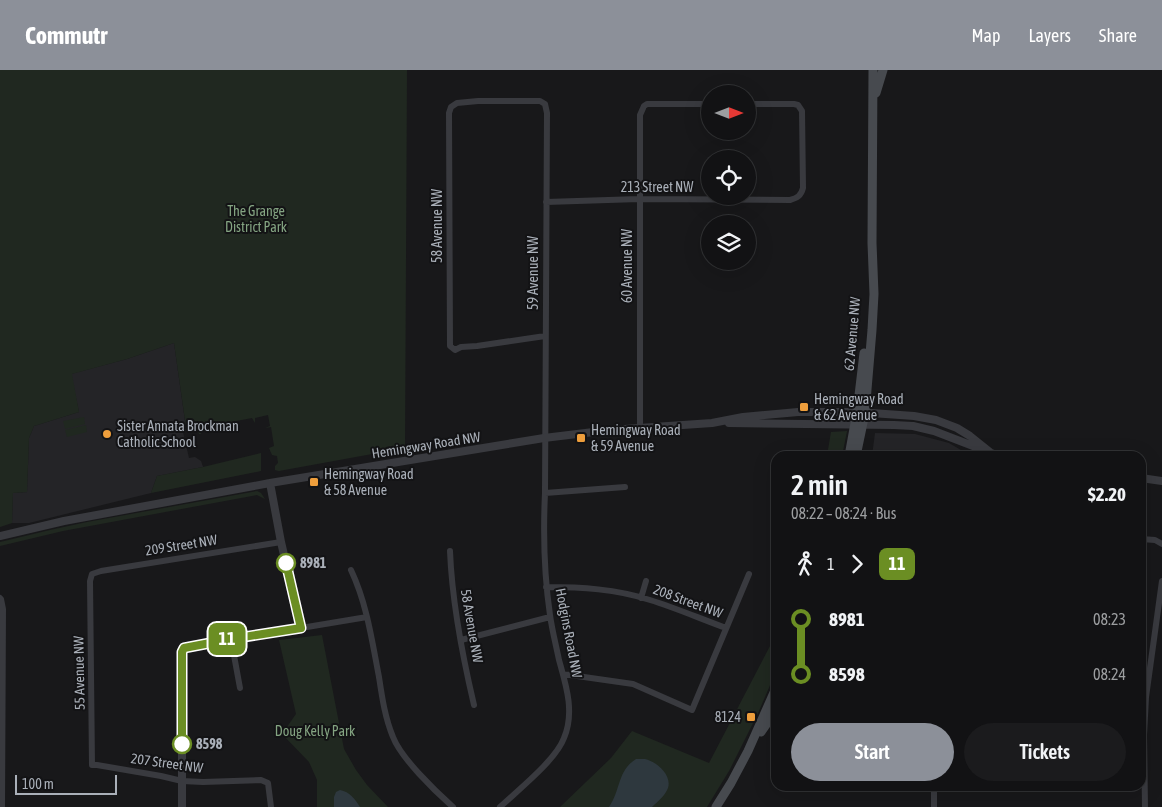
<!DOCTYPE html>
<meta charset="utf-8">
<style>
:root{--surface:#121214;--page:#1b1b1d;--text:#f1f3f6;--muted:#9c9ea0;--line:#313234;--accent:#8c9099}
body{margin:0;font-family:"Asap Condensed",sans-serif;background:var(--page);color:var(--text);height:100vh;display:flex;flex-direction:column;font-size:19px;white-space:nowrap}
*{box-sizing:border-box;margin:0}
p{font-size:16px;color:var(--muted)}
.icon{flex:none;width:28px;height:28px;fill:none;stroke:currentColor;stroke-width:2;stroke-linecap:round;stroke-linejoin:round}
.map{position:relative;flex:1;overflow:hidden}
.side{position:absolute;left:771px;top:381px;width:375px;height:340px;display:flex;flex-direction:column;background:var(--surface);border-radius:15px;box-shadow:0 5px 20px #0002,0 0 0 1px var(--line)}
.side>*{flex:none}
.badge{padding:0 10px;border-radius:8px;font-size:18px;line-height:32px}
.needle{width:32px;rotate:90deg}
.controls{position:absolute;left:701px;top:15px;display:grid;gap:10px}
.controls a{display:grid;place-items:center;width:55px;height:55px;border-radius:50%;background:var(--surface);box-shadow:0 5px 20px #0002,0 0 0 1px var(--line);font-size:25px}
.scale{position:absolute;left:15px;bottom:12px;width:102px;box-sizing:border-box;padding-left:5px;border:2px solid #aab0b9;border-top:0;font-size:14px;line-height:18px;white-space:nowrap;color:#aab0b9;-webkit-text-stroke:4px #131315;paint-order:stroke}
.map>.badge{position:absolute;translate:-50% -50%;box-shadow:0 0 0 2px #fff}
.legs{display:flex;align-items:center;gap:8px;height:55px;padding:0 20px;font-size:16px}
.legs p{margin-inline-start:auto}
.headline{display:flex;align-items:center;justify-content:space-between;height:85px;padding:0 20px}
h1{font-size:28px;font-weight:600;line-height:38px}
.action{display:flex;gap:10px;margin-top:auto;padding:10px 20px}
.action a{flex:1;height:58px;border-radius:30px;background:var(--accent);color:#fff;font-size:20px;font-weight:600;line-height:58px;text-align:center}
.action a+a{background:var(--page);color:var(--text)}
ul{padding:0 20px;list-style:none}
li{display:flex;align-items:center;gap:18px;height:55px;font-size:19px}
li i{display:grid;place-items:center;width:8px;height:100%;margin:0 6px;background:currentColor}
li i::after{content:'';width:12px;height:12px;margin:-6px;border:4px solid;border-radius:50%;background:var(--surface)}
li p{margin-inline-start:auto}
li:first-child i{background:linear-gradient(#0000 50%,currentColor 0)}
li:last-child i{background:linear-gradient(currentColor 50%,#0000 0)}
header{display:flex;align-items:center;gap:30px;box-sizing:border-box;height:70px;padding:0 25px;background:var(--accent);color:#fff}
header strong{font-size:24px}
nav{display:flex;gap:28px;margin-inline-start:auto;font-size:18px}
.map>svg:first-child{display:block}
.built{fill:#242427}
.green{fill:#202820}
.water{fill:#2e383e}
.lines{fill:none;stroke-linecap:round;stroke-linejoin:round}
.minor{stroke:#393a3f;stroke-width:6}
.tertiary{stroke:#393a3f;stroke-width:8}
.secondary{stroke:#474a4f;stroke-width:9}
.line-1-casing{stroke:#fff;stroke-width:11}
.line-1{stroke:#6b8e23;stroke-width:8}
.poi-dot{fill:#ee9e3c;stroke:#131315;stroke-width:2}
.stop-1-dot{fill:#fff;stroke:#6b8e23;stroke-width:2.5}
.labels{text-anchor:middle;stroke-width:4;stroke-linejoin:round;paint-order:stroke}
.street-label{font-size:14px;fill:#aab0b9;stroke:#131315}
.park-label{font-size:14px;fill:#84a482;stroke:#131315}
.poi-label{font-size:14px;fill:#aab0b9;stroke:#131315;text-anchor:start}
.stop-label{font-size:14px;font-weight:bold;fill:#aab0b9;stroke:#131315;text-anchor:start}
</style>
<header>
<strong>Commutr</strong>
<nav><a>Map</a><a>Layers</a><a>Share</a></nav>
</header>
<div class="map">
<svg width="1162" height="737" viewBox="0 0 1162 737">
<rect width="100%" height="100%" fill="#18181a"/>
<path class="built" d="M174 273 186 358 183 362 189 388 195 387 201 391 203 397 157 406 151 423 29 453H12L13 423 27 422 29 368 34 356 79 342 71 304 127 289Z
M875 363 915 364 949 373 971 386H872Z"/>
<path class="green" d="M0 0H407L405 378 279 401 275 400V396L278 393 277 386 272 385 269 378 274 376 271 357 265 358 270 356 268 345 255 348V353L252 348 200 358 201 364H199L197 358 183 362 186 357 174 273 127 289 72 304 79 342 34 356 29 368 27 422 13 423 12 453 0 457Z
M84 347 85 354 65 359 63 351Z
M86 355 87 362 67 367 65 360Z
M847 361 842 386H827L831 362Z
M261 383V401L151 423 157 406 203 397Z
M257 421 261 423 265 429 257 425 63 461 0 476V472L50 460 87 452Z
M776 557V601L759 641 729 701 707 737H560L611 688 632 661 709 693 770 576Z
M322 565 344 679 356 700 367 715 388 737H317V710L309 692 282 664 296 644 279 570Z"/>
<path class="water" d="M636 689C639 689 642 689 645 689 657 692 672 705 668 718 665 726 658 731 652 737H609C621 720 617 701 636 689Z
M340 720C350 722 354 728 360 737H334V727L336 722Z"/>
<g class="lines">
<path class="minor" d="M546 132 639 129 790 130C797 128 801 126 803 118L802 41 798 35 794 34H748
M640 358V45L644 36 647 34H710
M545 423 625 417
M1141 469 1155 470 1162 474
M450 481C452 532 462 584 474 635
M351 500C367 534 372 571 379 607 382 627 385 648 393 667 401 688 435 721 453 737
M546 517C581 517 616 519 650 530 676 538 701 549 726 558
M0 528 1 529 3 539 2 737
M641 528 646 511
M301 558 367 547
M231 569 240 618
M461 570 550 547
M563 604 633 614 692 640 749 504
M271 737 268 713 261 710 203 712 182 711 161 706 97 695H92L90 511 92 504 101 501 281 472
M500 737C518 720 556 690 564 668 575 642 566 615 559 590 556 575 552 560 550 545 544 504 543 465 545 423L547 43 545 34 540 31H478L457 33 451 37 449 43 450 276 455 280 461 277 477 276 545 266
M934 737V716
M1145 737 1144 665 1146 627 1162 511"/>
<path class="tertiary" d="M729 353 894 355 913 356 934 361 999 386
M1141 408 1162 411
M0 466 64 451 270 413 544 368 610 360 712 353 743 347 798 342H857L914 346 936 350 957 358 970 366 990 382
M182 737V582L185 578 231 569 301 558 281 472 270 413"/>
<path class="secondary" d="M876 23 883 0
M849 386 857 342 864 283
M856 386 865 343 872 260 874 224 872 173 873 0
M761 662 772 646 776 636
M716 737 731 713 748 681 776 618"/>
</g>
<g class="lines">
<g class="line-1-casing">
<path id="line-1" d="M182 674V582L184 578 231 569 301 558 286 493"/>
</g>
<use href="#line-1" class="line-1"/>
</g>
<g class="poi-dot">
<rect x="799" y="332" width="10" height="10" rx="2.5"/>
<circle cx="107" cy="364" r="5"/>
<rect x="576" y="363" width="10" height="10" rx="2.5"/>
<rect x="309" y="407" width="10" height="10" rx="2.5"/>
<rect x="746" y="642" width="10" height="10" rx="2.5"/>
</g>
<g class="stop-1-dot">
<circle cx="286" cy="493" r="9"/>
<circle cx="182" cy="674" r="9"/>
</g>
<g class="labels">
<g class="street-label">
<text x="657" y="122">213 Street NW</text>
<text transform="translate(437 156) rotate(-90)" y="5">58 Avenue NW</text>
<text transform="translate(627 196) rotate(-90)" y="5">60 Avenue NW</text>
<text transform="translate(533 203) rotate(-90)" y="5">59 Avenue NW</text>
<text transform="translate(852 264) rotate(-85)" y="5">62 Avenue NW</text>
<text transform="translate(426 375) rotate(-9)" y="5">Hemingway Road NW</text>
<text transform="translate(181 475) rotate(-9)" y="5">209 Street NW</text>
<text transform="translate(688 531) rotate(20)" y="5">208 Street NW</text>
<text transform="translate(472 556) rotate(80)" y="5">58 Avenue NW</text>
<text transform="translate(569 563) rotate(79)" y="5">Hodgins Road NW</text>
<text transform="translate(79 603) rotate(-91)" y="5">55 Avenue NW</text>
<text transform="translate(167 693) rotate(8)" y="5">207 Street NW</text>
</g>
<g class="park-label">
<text x="256" y="146">The Grange<tspan x="256" dy="16">District Park</tspan></text>
<text x="315" y="666">Doug Kelly Park</text>
</g>
<g class="poi-label">
<text x="814" y="334">Hemingway Road<tspan x="814" dy="16">&amp; 62 Avenue</tspan></text>
<text x="117" y="361">Sister Annata Brockman<tspan x="117" dy="16">Catholic School</tspan></text>
<text x="591" y="365">Hemingway Road<tspan x="591" dy="16">&amp; 59 Avenue</tspan></text>
<text x="324" y="409">Hemingway Road<tspan x="324" dy="16">&amp; 58 Avenue</tspan></text>
<text x="741" y="652" text-anchor="end">8124</text>
</g>
<g class="stop-label">
<text x="300" y="498">8981</text>
<text x="196" y="679">8598</text>
</g>
</g>
</svg>
<div class="controls">
<a><svg class="needle" viewBox="-14 -14 28 28"><path d="M0-13l5 13h-10z" fill="#e53935"/><path d="M0 13l5-13h-10z" fill="#9c9ea0"/></svg></a>
<a><svg class="icon" aria-label="locate" viewBox="0 0 24 24"><circle cx="12" cy="12" r="6"/><path d="M12 2v4M12 18v4M2 12h4M18 12h4"/></svg></a>
<a><svg class="icon" aria-label="layers" viewBox="0 0 24 24"><path d="M12 4l9 5-9 5-9-5zM3 14l9 5 9-5"/></svg></a>
</div>
<div class="scale">100 m</div>
<b class="badge" style="left:227px;top:569px;background:#6b8e23;color:#fff">11</b>
<section class="side">
<div class="headline"><div><h1>2 min</h1><p>08:22 – 08:24 · Bus</p></div><b>$2.20</b></div>
<div class="legs"><svg class="icon" aria-label="walk" viewBox="0 0 24 24"><circle cx="13" cy="4" r="2"/><path d="M13 8l-2 6 4 7M11 14l-3 7M7 12l3-4h3l4 4"/></svg>1<svg class="icon" aria-label="forward" viewBox="0 0 24 24"><path d="M9 5l7 7-7 7"/></svg><b class="badge" style="background:#6b8e23;color:#fff">11</b></div>
<ul>
<li><i style="color:#6b8e23"></i><b>8981</b><p>08:23</p></li>
<li><i style="color:#6b8e23"></i><b>8598</b><p>08:24</p></li>
</ul>
<div class="action"><a>Start</a><a>Tickets</a></div>
</section>
</div>
